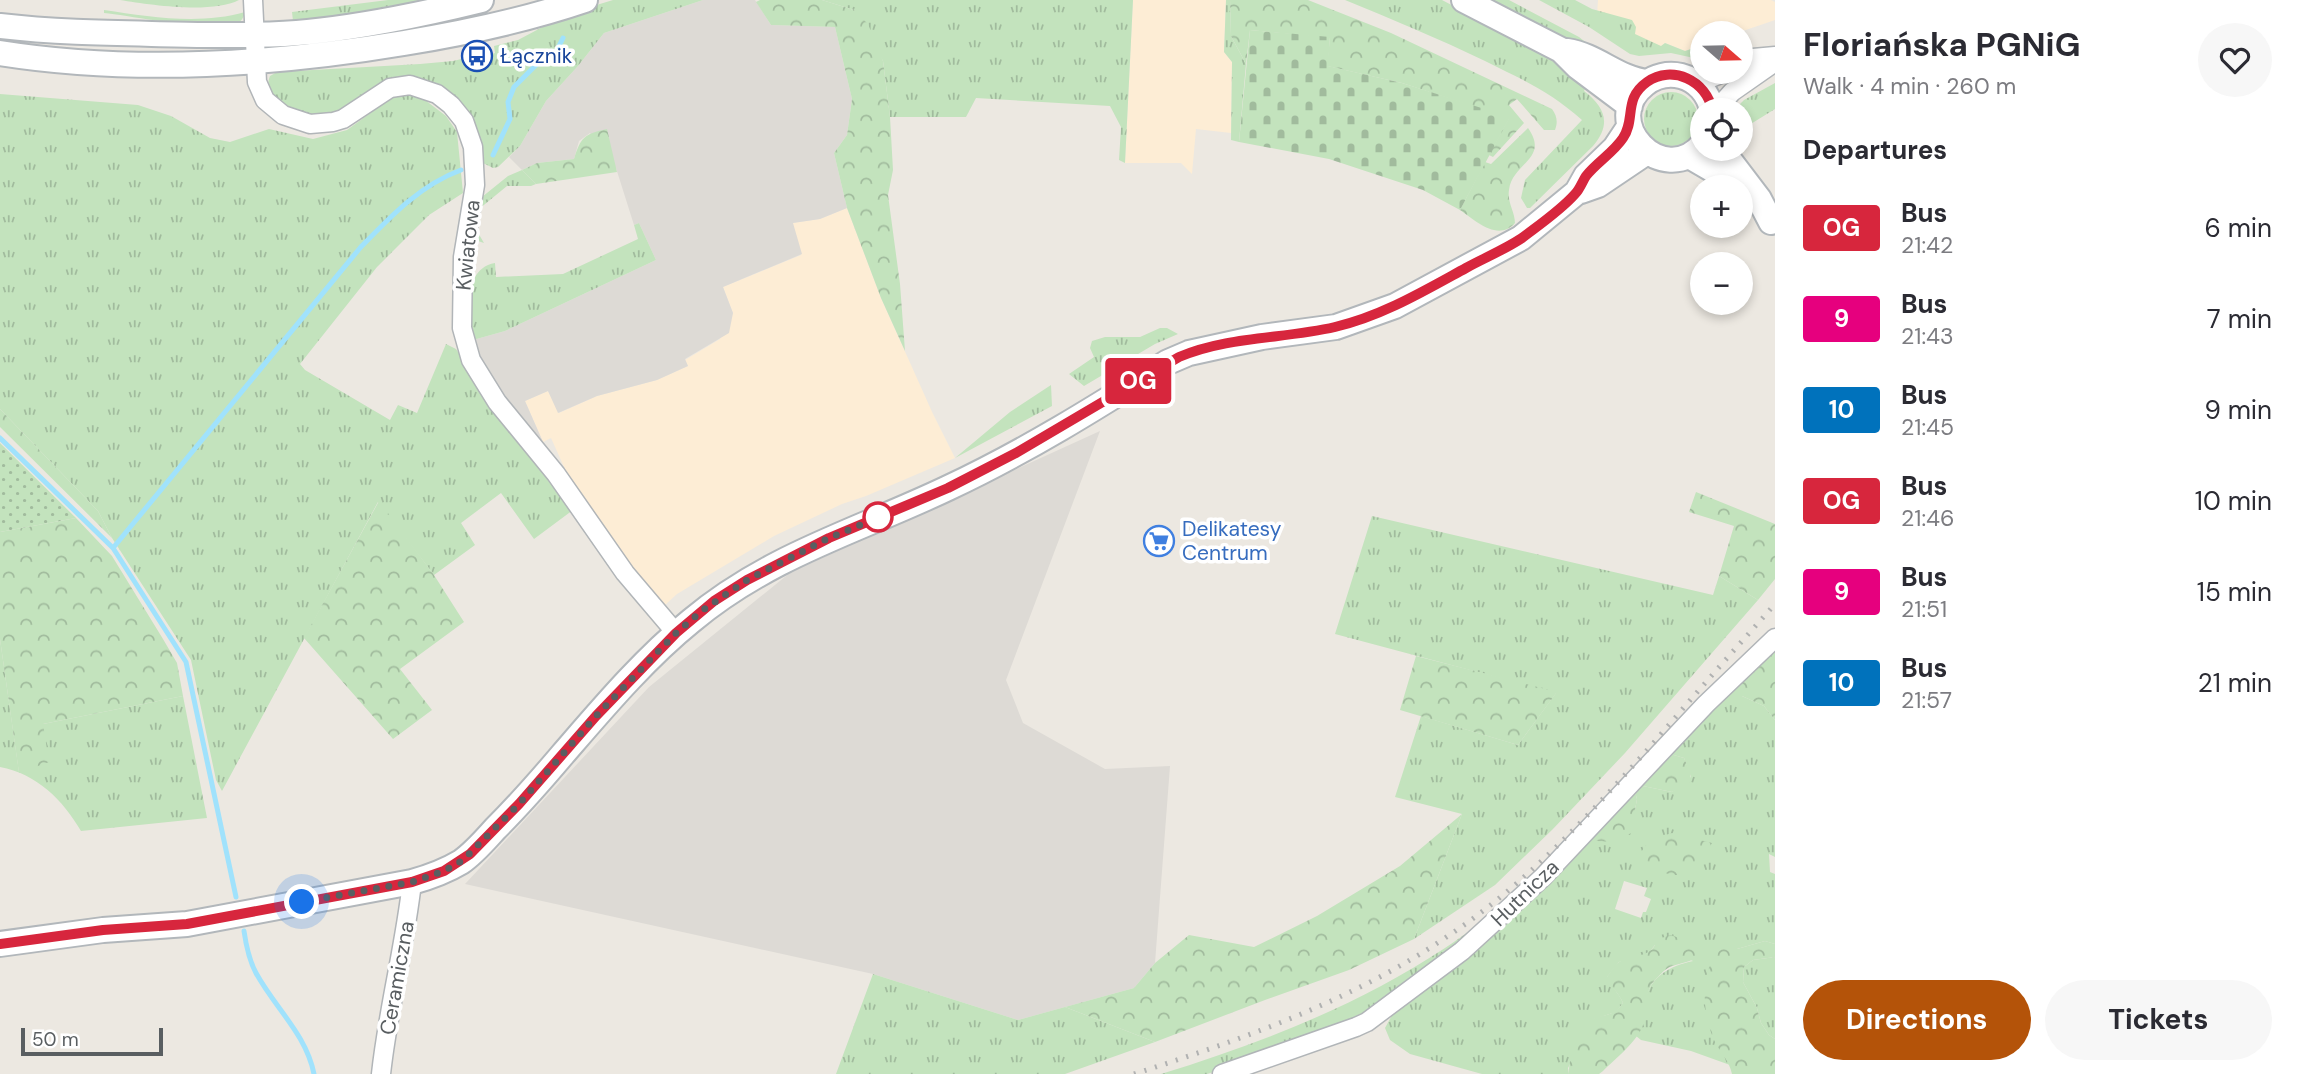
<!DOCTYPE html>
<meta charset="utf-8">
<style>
:root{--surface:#fff;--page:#f7f7f7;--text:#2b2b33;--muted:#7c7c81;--accent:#b45309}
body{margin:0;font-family:"DM Sans",sans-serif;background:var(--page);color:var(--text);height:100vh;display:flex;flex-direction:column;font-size:26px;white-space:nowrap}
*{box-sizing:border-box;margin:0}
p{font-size:23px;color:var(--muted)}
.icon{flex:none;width:38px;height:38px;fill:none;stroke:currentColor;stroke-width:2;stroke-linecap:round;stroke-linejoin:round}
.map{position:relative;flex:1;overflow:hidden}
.sheet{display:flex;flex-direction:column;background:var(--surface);width:525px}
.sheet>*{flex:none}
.badge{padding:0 14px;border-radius:5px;font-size:24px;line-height:46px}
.needle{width:46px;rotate:110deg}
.controls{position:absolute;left:1690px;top:21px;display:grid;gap:14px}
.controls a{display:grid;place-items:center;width:63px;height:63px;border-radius:50%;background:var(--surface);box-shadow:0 4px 10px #0003;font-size:35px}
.scale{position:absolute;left:21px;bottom:18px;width:142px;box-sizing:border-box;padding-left:7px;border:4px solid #595e61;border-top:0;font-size:19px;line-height:24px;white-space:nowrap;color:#595e61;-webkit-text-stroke:5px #fff;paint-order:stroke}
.you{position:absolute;width:35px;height:35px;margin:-18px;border:5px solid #fff;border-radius:50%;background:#1a73e8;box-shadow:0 0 0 10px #1a73e833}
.map>.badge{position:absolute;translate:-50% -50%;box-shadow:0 0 0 4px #fff}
h2{padding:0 28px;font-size:26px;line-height:63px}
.round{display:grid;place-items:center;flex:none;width:74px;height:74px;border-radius:37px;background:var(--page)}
.overview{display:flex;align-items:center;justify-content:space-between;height:119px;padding:0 28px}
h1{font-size:33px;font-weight:700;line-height:52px}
.button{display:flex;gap:14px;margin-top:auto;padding:14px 28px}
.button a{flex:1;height:80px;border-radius:42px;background:var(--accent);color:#fff;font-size:28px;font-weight:700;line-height:80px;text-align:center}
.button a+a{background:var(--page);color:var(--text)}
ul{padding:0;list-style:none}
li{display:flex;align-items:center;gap:21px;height:91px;padding:0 28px}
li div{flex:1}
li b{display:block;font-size:26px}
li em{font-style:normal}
li .badge{min-width:77px;font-weight:700;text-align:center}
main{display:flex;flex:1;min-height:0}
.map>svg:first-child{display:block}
.commercial{fill:#fdedd5}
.industrial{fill:#dddad5}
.grass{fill:url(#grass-tufts);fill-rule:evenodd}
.forest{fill:url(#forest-crowns)}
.cemetery{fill:url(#cemetery-stones)}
.park{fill:url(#park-dots)}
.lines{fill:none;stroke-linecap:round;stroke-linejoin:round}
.stream{stroke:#a0e2fc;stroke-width:5}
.street-casing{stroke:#b1b5b8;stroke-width:21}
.secondary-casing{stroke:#b2b7bb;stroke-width:28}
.street{stroke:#fff;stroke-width:18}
.secondary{stroke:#fff;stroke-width:24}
.rail{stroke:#b0b1b1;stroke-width:5;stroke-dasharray:2 9;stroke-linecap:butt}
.line-casing{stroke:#fff;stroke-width:16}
.line{stroke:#d7263d;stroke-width:10}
.walk{stroke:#595e61;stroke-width:7;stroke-dasharray:0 12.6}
.stop-dot{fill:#fff;stroke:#d7263d;stroke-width:3.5}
.labels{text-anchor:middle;stroke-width:7;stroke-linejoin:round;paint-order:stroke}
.transit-label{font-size:21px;fill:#164399;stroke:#fff;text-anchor:start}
.street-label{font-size:21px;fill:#595e61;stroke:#fff}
.shop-label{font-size:21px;fill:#366cbe;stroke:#fff;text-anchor:start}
</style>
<main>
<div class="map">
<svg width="1775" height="1074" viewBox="0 0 1775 1074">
<defs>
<pattern id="grass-tufts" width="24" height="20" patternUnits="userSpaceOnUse" patternTransform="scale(1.75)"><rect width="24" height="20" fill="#c3e3bd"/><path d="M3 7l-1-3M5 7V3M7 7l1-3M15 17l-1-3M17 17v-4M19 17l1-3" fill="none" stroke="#a1bb9d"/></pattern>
<pattern id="forest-crowns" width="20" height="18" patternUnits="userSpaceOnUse" patternTransform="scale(1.75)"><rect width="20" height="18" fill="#c3e3bd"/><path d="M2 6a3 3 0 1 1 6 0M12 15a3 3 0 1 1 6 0" fill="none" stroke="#a1bb9d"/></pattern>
<pattern id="cemetery-stones" width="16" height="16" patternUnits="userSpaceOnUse" patternTransform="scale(1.75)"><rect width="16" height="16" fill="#c3e3bd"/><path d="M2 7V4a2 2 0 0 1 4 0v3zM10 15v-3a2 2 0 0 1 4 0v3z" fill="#a1bb9d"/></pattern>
<pattern id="park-dots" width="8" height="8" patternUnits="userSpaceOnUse" patternTransform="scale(1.75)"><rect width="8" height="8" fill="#c3e3bd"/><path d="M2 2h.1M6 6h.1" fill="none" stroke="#a1bb9d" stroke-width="1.8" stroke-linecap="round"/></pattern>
</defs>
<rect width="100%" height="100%" fill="#ece8e1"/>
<path class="commercial" d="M1133 0H1226L1224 52 1232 62 1231 133 1196 129 1192 174 1181 163H1125Z
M1598 0H1771L1775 2V20L1737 33H1703V45L1685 51 1665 43 1660 47 1597 16Z
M847 208 881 298 933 414 955 458 866 496 842 504 774 536 677 594 665 605 657 602 573 487 551 438 543 442 525 401 548 391 559 413 597 396 657 380 688 366 685 360 720 339 733 313 723 287 801 255 792 223 820 219Z"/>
<path class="industrial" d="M703 0H755L771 25 835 27 852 99 847 135 834 153 847 208 820 219 793 223 802 254 723 287 733 313 729 333 685 359 688 366 657 380 597 396 558 413 548 391 525 401 543 442 539 444 491 380 473 340 505 331 656 260 639 223 634 225 616 168 590 133 579 141 574 159 537 163 522 170 509 157 520 146 546 101 578 66 604 33Z
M1100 431 1006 680 1023 723 1105 769 1170 766 1155 963 1134 988 1018 1020 873 974 465 884 649 687 791 572Z"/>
<path class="grass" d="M120 0H239C212 14 150 5 120 0Z
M388 0H444L380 11 293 21 292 12Z
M613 0H703L604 33 578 66 546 101 520 146 498 167 493 168 483 163C476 123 460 86 416 79 403 77 391 78 379 84 363 93 348 112 330 115 308 119 258 106 270 76L277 72 420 64 453 61 470 57 471 61 495 53 494 46 518 40 567 14Z
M822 0H1133L1125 163 1119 160 1121 127 1110 106 976 98 966 117H890L883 61 854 10Z
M1226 0H1230L1231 36 1246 64 1239 142 1231 140 1232 62 1224 52Z
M1345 0H1442L1547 55 1588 83 1584 91C1605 107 1612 124 1593 146L1530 208H1527L1521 198 1525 180 1582 120C1549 91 1523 80 1485 61 1439 39 1392 19 1345 0Z
M1488 0H1509L1579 37 1603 56 1543 29Z
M1539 0H1575L1592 9 1632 20 1636 27 1635 34 1661 46 1665 43 1685 51 1703 45V60L1671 53 1639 56 1630 54 1589 27Z
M104 10C150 17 200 25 245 12 244 17 241 22 236 24 212 32 133 16 104 13Z
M1775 83V109L1741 130V110H1734L1744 100Z
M1644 119a27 27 0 1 1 54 0a27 27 0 1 1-54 0Z
M0 94 138 105 171 116 210 138 230 142 269 129 313 139 347 130 391 98 409 94 425 100 446 116 457 132 463 193 429 215 377 267 300 364 305 370 390 420 398 405 417 413 446 344 456 349 492 402 573 510 534 539 501 493 461 523 475 545 434 575 378 502 222 791 216 780 191 660 112 538 98 511 0 409Z
M522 170 536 184 531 186H507L479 209 477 231 484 243 472 239 482 197 508 176Z
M639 223 656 260 505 331 473 340C468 315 462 269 495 263L496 277 563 274 638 239 634 225Z
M1160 328H1167L1178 334 1155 344 1084 386 1069 374 1094 357 1090 348 1092 341 1105 337H1140Z
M1051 385 1052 406 955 458 1010 412Z
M1372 516 1713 595 1719 576 1758 600 1625 753 1553 829 1495 885 1414 939 1462 814 1395 797 1421 716 1518 745 1556 693 1335 634Z
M0 639 19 772 43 724 183 696 207 818 81 831C63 800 37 774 0 767Z
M1741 674 1742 696 1764 706 1775 720V857L1769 854 1770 872 1775 874V944L1765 941 1737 949H1721L1705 996 1712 1034 1730 1065 1691 1051 1641 1040 1636 1036C1643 1025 1643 1016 1645 1003 1649 977 1669 966 1693 961L1655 945 1647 955 1619 962 1607 977C1611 987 1618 991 1623 1003L1616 1012 1594 1019 1568 1068 1569 1074H1482L1410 1054 1390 1040 1385 1028 1396 1008 1588 839 1635 810 1637 799 1634 788 1638 785 1672 792 1691 777 1684 758 1667 753ZM1624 881 1647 888 1644 896 1651 899 1646 912H1643L1641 918 1615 909Z
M1509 900 1486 925 1360 1017 1273 1053 1207 1074H1161C1261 1043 1357 1006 1445 948 1467 934 1488 916 1509 900Z
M1775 957V1039L1769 1035 1761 1023 1757 1008 1743 982 1744 967 1753 960Z
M873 974 1018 1020 1065 1007 1155 1042 1065 1074H836Z"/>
<path class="forest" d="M760 0H822L854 10 868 24 883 61 890 117 893 170 888 195 900 284 905 351 881 298 847 208 834 153 847 135 852 99 835 27 771 25 756 2Z
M1230 0H1308L1391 33 1552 109C1557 116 1558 122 1555 130H1544L1517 99 1509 105 1524 123 1493 157 1489 155 1509 118 1402 83 1327 66 1330 38 1250 30 1246 64 1231 36Z
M1528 128C1550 159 1512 163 1509 190 1507 202 1515 212 1515 223 1498 242 1476 221 1460 210L1485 162 1491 164Z
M607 129 617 172 536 184 522 170 537 163 574 159C581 137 584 134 607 129Z
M0 409 98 511 112 538 0 427Z
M1696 492 1775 524V579L1758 600 1719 576 1734 526 1689 512Z
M379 501 434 575 464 622 400 669 432 710 393 739 304 638Z
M76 518 112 556 163 639 177 663 183 696 43 724 49 762 19 773 0 639V532Z
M1775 647V720L1764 706 1742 696 1732 688Z
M1416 656 1557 692 1518 745 1400 710Z
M1667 753 1684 758 1690 772 1691 782 1672 792 1638 785Z
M1634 788 1637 799 1635 810 1641 826C1622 840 1612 845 1588 839Z
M1462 814 1414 939 1349 970 1265 1000 1155 1042 1065 1007 1134 988 1155 963 1189 935 1254 947 1317 916 1400 866Z
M1672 833 1712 843C1706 852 1699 868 1688 873 1671 880 1648 868 1641 852L1650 840Z
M1671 935 1703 947C1699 964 1681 961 1668 968 1664 970 1659 976 1656 979 1643 992 1648 1009 1643 1025 1637 1042 1616 1058 1603 1071L1599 1074H1569C1568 1062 1578 1028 1589 1021 1603 1012 1610 1020 1623 1003 1619 993 1611 987 1606 978 1611 972 1615 964 1621 961 1637 954 1651 958 1658 939Z
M1765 941 1775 944V957L1753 960 1744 967 1743 982 1757 1008 1761 1023 1769 1035 1775 1039V1074H1732C1729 1060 1720 1052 1714 1040 1702 1013 1699 970 1721 949H1737Z"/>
<path class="cemetery" d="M1250 30 1330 37 1328 66 1402 83 1510 117 1460 210 1423 190 1329 159 1239 142Z"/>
<path class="park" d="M0 443 76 518 0 532Z"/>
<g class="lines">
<path class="stream" d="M493 155 510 119 508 102 514 87 537 64 552 60 563 38
M0 438 113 548 186 662 236 897
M113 548 360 248C390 217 420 185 461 170
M244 931C246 945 249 960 256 973 275 1008 306 1034 314 1074"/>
<g class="street-casing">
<path id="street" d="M253 0 257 82 265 100 283 115 310 124 333 122 343 119 390 88 410 85 437 94 451 105 464 121 473 147 475 185 463 257 462 328 471 360 497 402 556 474 625 573 676 633
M1741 63 1753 58 1775 56
M1694 82 1708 79 1726 72
M1716 110 1732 92 1775 62
M381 1074C388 1009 405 946 412 882
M1222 1074 1356 1027 1367 1022 1462 951 1543 877 1706 704 1775 638"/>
</g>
<g class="secondary-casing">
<path id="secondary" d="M1464 0 1561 50 1578 67 1630 106
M0 26C68 34 134 33 202 35 238 35 272 36 308 32 366 26 424 14 481 0
M1567 51C1596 55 1618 79 1647 82
M0 53C133 74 272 65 404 43 466 33 526 20 585 0
M1703 144C1663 191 1597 121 1645 84 1655 76 1668 73 1681 76 1697 80 1709 94 1712 110
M1721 149 1759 199 1771 222
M1689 156 1713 170 1732 187
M1581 191 1598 185 1647 152
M0 944 103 930 187 924 412 882C430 877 446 871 461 862 474 853 485 840 495 829 519 805 541 780 563 754 602 709 644 659 691 621 770 555 858 531 948 488 1025 452 1097 407 1168 362L1189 353 1262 337 1336 327 1395 306 1521 238 1577 192 1586 176 1615 148 1629 127"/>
</g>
<use href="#street" class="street"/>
<use href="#secondary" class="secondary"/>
<path class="rail" d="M1134 1074C1243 1039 1352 1001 1448 936 1528 883 1593 811 1656 740 1695 694 1735 649 1775 604"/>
</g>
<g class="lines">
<g class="line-casing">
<path id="line" d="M0 944 103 930 187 924 412 882 444 871 470 854 519 804 596 716 676 633 714 601 747 580 829 538 948 488 1016 453 1179 357C1228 336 1284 339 1335 327 1382 316 1424 291 1466 268 1484 258 1504 250 1522 238 1539 225 1561 210 1575 194 1580 189 1582 182 1586 176 1597 162 1613 153 1623 138 1636 119 1623 99 1647 82 1672 64 1707 81 1712 110"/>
</g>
<use href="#line" class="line"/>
<path class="walk" d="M302 902 412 882 444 871 463 860 519 804 596 716 676 633 703 610 747 580 829 538 887 514 878 517"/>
</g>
<defs>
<g id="bus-ring" transform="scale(1.575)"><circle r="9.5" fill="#fff" stroke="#1a4fb4" stroke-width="1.5"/><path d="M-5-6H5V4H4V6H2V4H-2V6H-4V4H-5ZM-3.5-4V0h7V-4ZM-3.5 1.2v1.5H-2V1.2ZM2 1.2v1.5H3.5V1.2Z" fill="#1a4fb4"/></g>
<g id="supermarket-ring" transform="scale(1.575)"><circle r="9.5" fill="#fff" stroke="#3f7fe0" stroke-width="1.5"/><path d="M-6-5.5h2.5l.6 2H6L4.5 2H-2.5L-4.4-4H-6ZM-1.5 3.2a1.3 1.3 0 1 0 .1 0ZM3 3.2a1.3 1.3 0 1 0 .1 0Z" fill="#3f7fe0"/></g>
</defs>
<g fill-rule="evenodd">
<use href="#bus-ring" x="477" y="56"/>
<use href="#supermarket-ring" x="1159" y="541"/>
</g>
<circle class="stop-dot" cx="878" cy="517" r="14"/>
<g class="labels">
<g class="transit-label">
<text x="500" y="63">Łącznik</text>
</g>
<g class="street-label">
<text transform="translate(468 245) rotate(-84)" y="7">Kwiatowa</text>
<text transform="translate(1525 893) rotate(-44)" y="7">Hutnicza</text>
<text transform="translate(397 978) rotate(-80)" y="7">Ceramiczna</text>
</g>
<g class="shop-label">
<text x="1182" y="536">Delikatesy<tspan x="1182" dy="24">Centrum</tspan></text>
</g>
</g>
</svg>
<div class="controls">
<a><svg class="needle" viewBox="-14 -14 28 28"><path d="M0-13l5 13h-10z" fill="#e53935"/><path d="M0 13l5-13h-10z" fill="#7c7c81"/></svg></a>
<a><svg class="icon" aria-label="locate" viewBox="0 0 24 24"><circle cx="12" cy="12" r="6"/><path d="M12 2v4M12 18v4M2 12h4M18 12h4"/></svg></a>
<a>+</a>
<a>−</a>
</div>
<div class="scale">50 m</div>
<div class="you" style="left:302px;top:902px"></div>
<b class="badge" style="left:1138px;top:381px;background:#d7263d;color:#fff">OG</b>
</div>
<section class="sheet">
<div class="overview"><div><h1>Floriańska PGNiG</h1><p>Walk · 4 min · 260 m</p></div><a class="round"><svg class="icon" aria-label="heart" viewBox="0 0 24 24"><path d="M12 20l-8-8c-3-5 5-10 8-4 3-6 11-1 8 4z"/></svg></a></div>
<h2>Departures</h2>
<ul>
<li><span class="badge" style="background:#d7263d;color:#fff">OG</span><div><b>Bus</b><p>21:42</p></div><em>6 min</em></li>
<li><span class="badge" style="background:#e6007e;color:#fff">9</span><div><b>Bus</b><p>21:43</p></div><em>7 min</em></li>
<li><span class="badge" style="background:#0072bc;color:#fff">10</span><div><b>Bus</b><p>21:45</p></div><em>9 min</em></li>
<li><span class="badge" style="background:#d7263d;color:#fff">OG</span><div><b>Bus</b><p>21:46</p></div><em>10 min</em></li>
<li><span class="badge" style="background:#e6007e;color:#fff">9</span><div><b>Bus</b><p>21:51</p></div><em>15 min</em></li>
<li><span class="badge" style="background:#0072bc;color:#fff">10</span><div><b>Bus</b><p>21:57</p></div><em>21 min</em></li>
</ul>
<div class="button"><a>Directions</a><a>Tickets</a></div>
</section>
</main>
